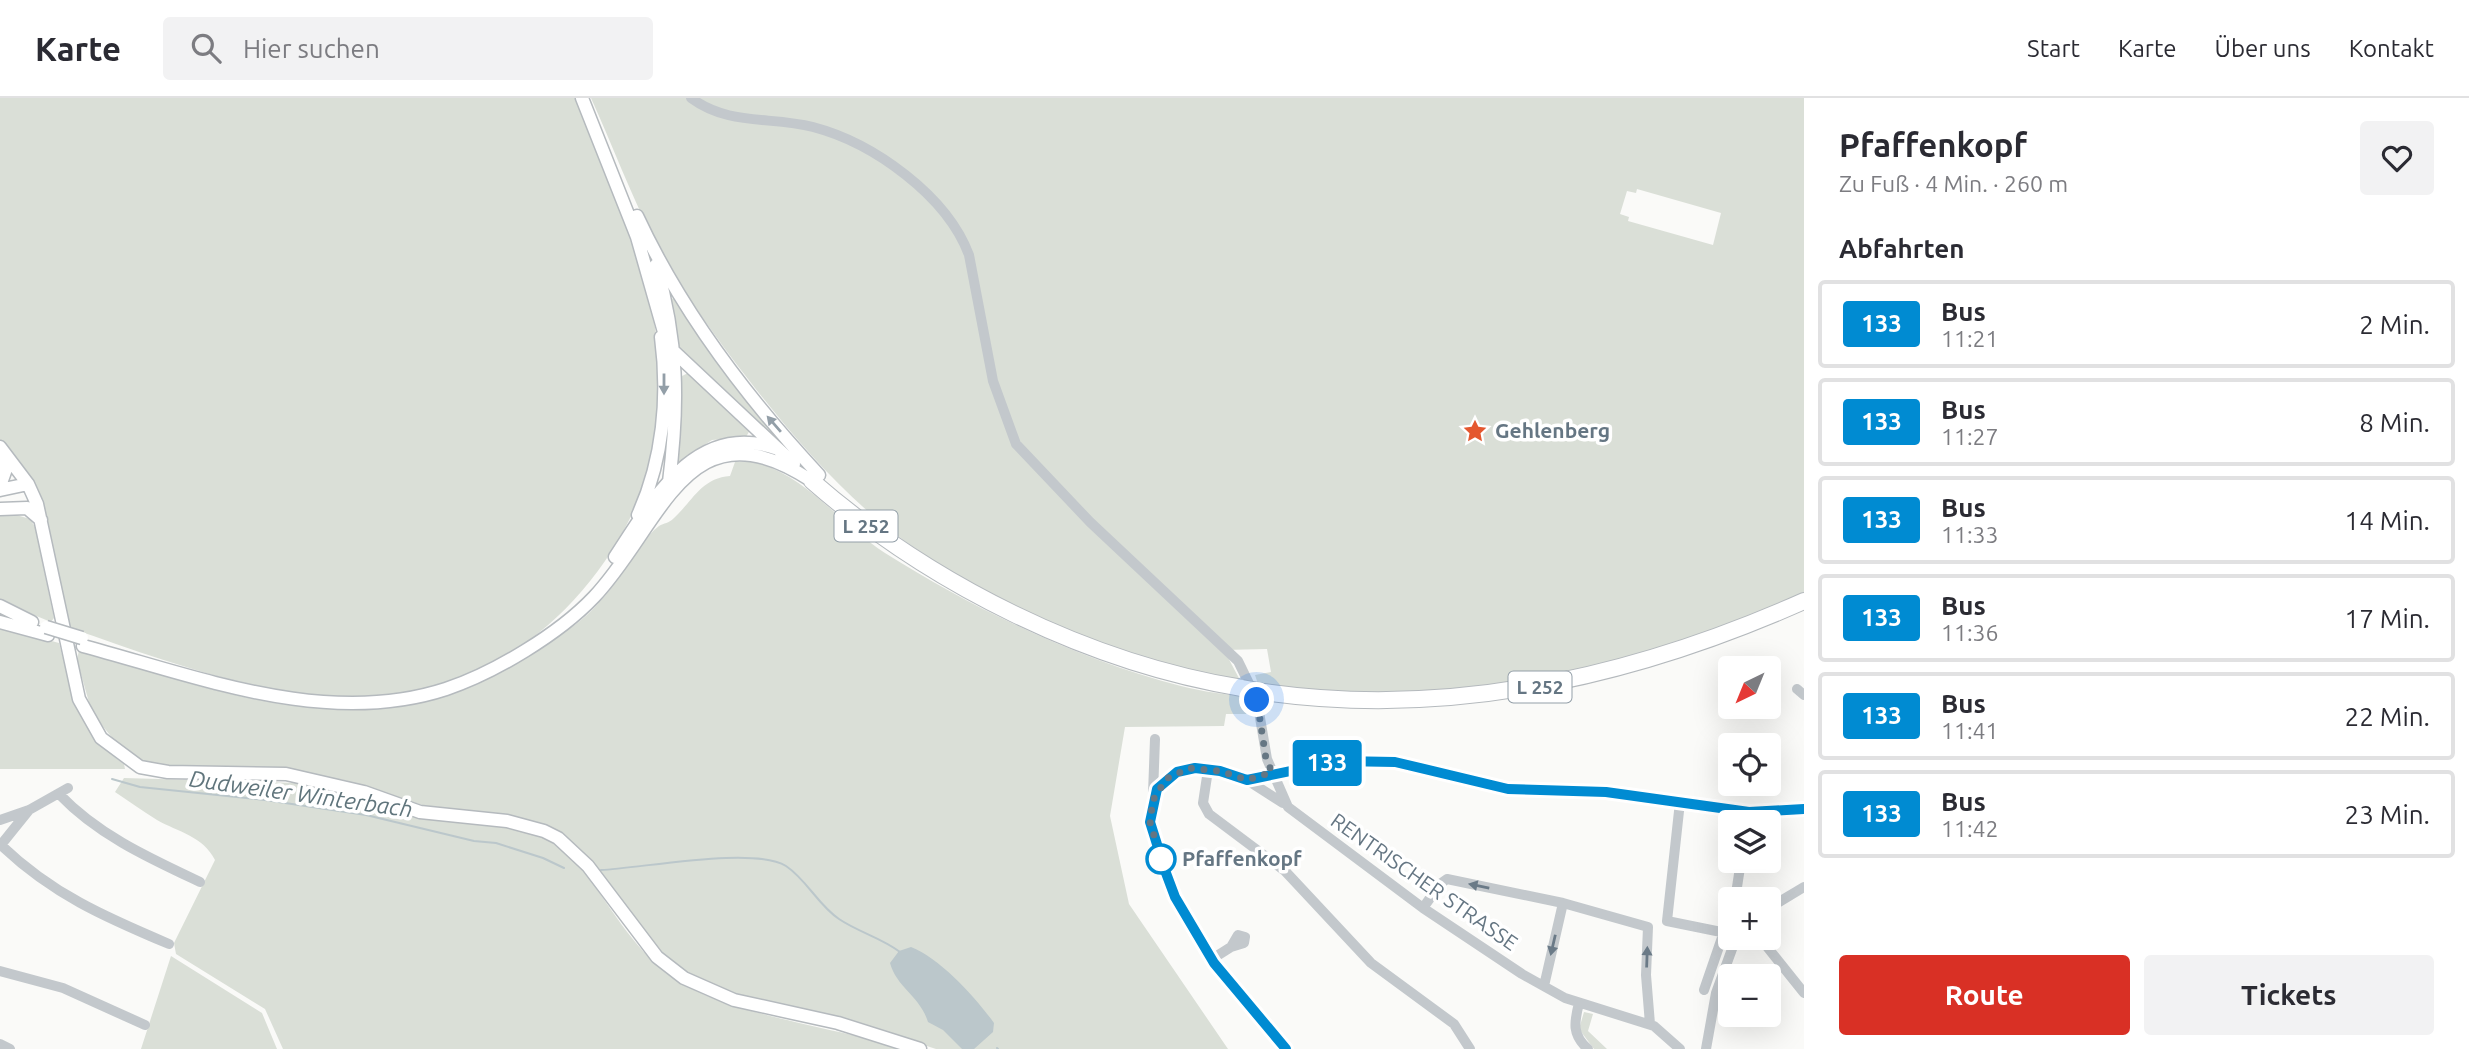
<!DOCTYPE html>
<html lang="de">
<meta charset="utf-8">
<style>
:root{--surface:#fff;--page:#f2f2f3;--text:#2b2b33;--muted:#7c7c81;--line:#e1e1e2;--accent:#d93025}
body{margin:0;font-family:Ubuntu,sans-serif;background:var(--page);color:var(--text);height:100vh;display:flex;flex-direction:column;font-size:26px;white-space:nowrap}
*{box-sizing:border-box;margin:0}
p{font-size:23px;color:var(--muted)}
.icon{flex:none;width:38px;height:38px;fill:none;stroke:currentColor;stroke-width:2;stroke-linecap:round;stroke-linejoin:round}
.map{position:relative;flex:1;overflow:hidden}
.drawer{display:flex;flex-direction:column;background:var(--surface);width:665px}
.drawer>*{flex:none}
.badge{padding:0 14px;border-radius:5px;font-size:24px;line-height:46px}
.needle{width:46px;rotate:223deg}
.controls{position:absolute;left:1718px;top:558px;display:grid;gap:14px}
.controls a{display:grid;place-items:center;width:63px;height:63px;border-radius:7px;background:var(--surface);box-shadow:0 7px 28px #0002;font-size:35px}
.you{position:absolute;width:35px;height:35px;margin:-18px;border:5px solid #fff;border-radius:50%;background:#1a73e8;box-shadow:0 0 0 10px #1a73e833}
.map>.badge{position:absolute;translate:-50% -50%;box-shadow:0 0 0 4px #fff}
h2{padding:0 35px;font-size:26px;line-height:63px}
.round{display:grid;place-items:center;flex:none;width:74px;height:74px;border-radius:7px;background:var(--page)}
.overview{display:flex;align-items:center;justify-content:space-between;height:119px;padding:0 35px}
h1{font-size:33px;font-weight:600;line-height:52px}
.cta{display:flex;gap:14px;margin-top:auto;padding:14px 35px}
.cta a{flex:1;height:80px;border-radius:7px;background:var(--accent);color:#fff;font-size:28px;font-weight:600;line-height:80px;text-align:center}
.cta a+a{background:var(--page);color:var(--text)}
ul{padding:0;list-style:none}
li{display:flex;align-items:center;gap:21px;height:88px;margin:0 14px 10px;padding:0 21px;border:4px solid var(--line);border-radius:7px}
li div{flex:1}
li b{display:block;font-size:26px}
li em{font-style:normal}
li .badge{min-width:77px;font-weight:700;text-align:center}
header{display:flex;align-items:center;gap:42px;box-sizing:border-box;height:98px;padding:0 35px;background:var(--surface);border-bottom:2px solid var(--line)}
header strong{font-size:33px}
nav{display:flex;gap:38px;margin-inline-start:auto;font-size:24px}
.search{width:490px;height:63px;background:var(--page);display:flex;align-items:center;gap:18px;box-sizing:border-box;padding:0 24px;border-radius:7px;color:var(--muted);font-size:26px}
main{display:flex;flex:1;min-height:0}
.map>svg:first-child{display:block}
.green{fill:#dadfd7;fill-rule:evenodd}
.water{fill:#bbc7cb}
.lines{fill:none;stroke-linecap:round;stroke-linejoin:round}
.stream{stroke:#bbc7cb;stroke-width:2}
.major-casing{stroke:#b5babe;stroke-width:15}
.highway-casing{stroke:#b4b9bd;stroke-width:18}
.minor{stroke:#c3c8cc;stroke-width:10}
.major{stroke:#fff;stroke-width:12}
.highway{stroke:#fff;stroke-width:16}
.major-bridge-casing{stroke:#b5babe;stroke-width:15;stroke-linecap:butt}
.highway-bridge-casing{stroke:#b4b9bd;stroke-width:18;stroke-linecap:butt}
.major-bridge{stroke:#fff;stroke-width:12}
.highway-bridge{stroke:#fff;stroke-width:16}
.oneway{fill:#939fa8}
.oneway2{fill:#6a7a87}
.line-casing{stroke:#fff;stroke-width:16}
.line{stroke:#008bd2;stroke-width:10}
.walk{stroke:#657683;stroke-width:7;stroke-dasharray:0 12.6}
.stop-dot{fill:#fff;stroke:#008bd2;stroke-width:3.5}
.labels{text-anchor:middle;stroke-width:7;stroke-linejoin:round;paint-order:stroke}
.shield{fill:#fff;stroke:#939fa8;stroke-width:2}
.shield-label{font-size:19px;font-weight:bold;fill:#657683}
.poi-label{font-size:21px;font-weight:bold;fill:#657683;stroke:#fff;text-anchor:start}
.stop-label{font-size:21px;font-weight:bold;fill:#657683;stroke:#fff;text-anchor:start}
.street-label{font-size:21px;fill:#657683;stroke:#fff}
.water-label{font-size:23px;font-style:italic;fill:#60757c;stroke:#fff}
</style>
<header>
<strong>Karte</strong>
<div class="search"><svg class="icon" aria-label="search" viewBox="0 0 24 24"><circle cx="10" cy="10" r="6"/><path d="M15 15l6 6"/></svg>Hier suchen</div>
<nav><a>Start</a><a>Karte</a><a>Über uns</a><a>Kontakt</a></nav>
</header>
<main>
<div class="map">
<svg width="1804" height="951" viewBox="0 0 1804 951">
<rect width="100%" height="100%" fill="#fafaf8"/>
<path class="green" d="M0 0H575C610 85 650 170 660 263 677 430 530 603 359 600 256 598 166 563 70 530L48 434 0 345Z
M591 0H1804V498L1646 556 1528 585 1369 598 1258 586 1255 577 1271 574 1267 551 1224 552 1241 584C1117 557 990 510 889 431 836 389 789 334 748 281 713 236 680 190 653 140 630 95 612 46 591 0ZM1637 91 1721 115 1713 147 1628 123 1629 119 1620 116 1627 93 1636 95Z
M674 199 722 272 776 337 772 340 680 253 670 203Z
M688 275 750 332 746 339 712 342 674 367 680 279Z
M750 363C804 374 841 427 885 455 972 510 1081 563 1181 588 1203 594 1227 596 1249 600L1251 616H1226L1224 628 1125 629 1110 718 1129 806 1228 951H936L859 926 743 899 706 885 670 866 580 751 561 736 537 724 509 717 441 713 344 682 305 675 167 671 140 664 118 647 92 615 77 562 79 552C243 602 392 659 545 545 557 537 571 531 581 522 597 509 611 491 623 474 634 461 645 438 659 428 664 425 669 425 673 421 692 404 701 380 730 378L735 364Z
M13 416 30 421 35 429 54 520 51 524 0 503V417Z
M0 529 59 545C72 593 80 636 124 666L125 671H0Z
M124 680 298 685 347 695 400 715 504 728 539 737 566 753 578 765C604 799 628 842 660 870 713 917 833 927 902 951H283L265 911 176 856 174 845 215 762C203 738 178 734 157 722 142 713 129 703 115 694Z
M171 858 262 915 277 951H141Z
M1584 914 1593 916 1588 933 1607 951H1594L1579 931Z"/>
<path class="water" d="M911 849C940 860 976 900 994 925L993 934 974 951H962L943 932 928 924C920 898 897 890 890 865L899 853Z"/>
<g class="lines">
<path class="stream" d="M112 681 140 689 265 702 366 717 474 743 496 745 543 760 564 770
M601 772C643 770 754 748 786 768 807 782 818 807 839 821 858 834 882 840 900 854
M997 950 998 951"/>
<g class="major-casing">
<path id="major" d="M582 0 637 139 668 248 794 366
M637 118C682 215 747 300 819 377
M656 167C678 243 679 305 669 384
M0 349 28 386 37 406 79 601 101 640 140 669 168 674 286 676 364 694 420 714 507 723 544 733 558 740 588 768 657 859 684 880 734 902 838 925 920 951
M0 388 6 371 3 354
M0 392 28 386
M0 411 27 410 41 422
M638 417C663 362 669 299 661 239
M615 459C652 403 695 323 775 350
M0 508 32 524
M0 524 48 537
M83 548C199 579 327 630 446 591 494 575 559 536 594 499 663 426 687 301 812 383"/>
</g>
<g class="highway-casing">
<path id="highway" d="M812 383C930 486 1088 565 1242 590
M1264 594C1451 621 1633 579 1804 503"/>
</g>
<path class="minor" d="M691 0C729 28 770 18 813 29 874 45 947 98 969 157L993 283 1016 346 1090 424 1238 563 1257 602 1267 661 1288 709 1423 810 1522 876 1565 900 1654 928 1680 951
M1797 591 1804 597
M1208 672 1203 705 1209 716 1285 773 1371 865 1454 926 1470 951
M1247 682 1283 705
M59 696C98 737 149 760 200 784
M1153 696 1155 641
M1680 704 1667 823 1731 836
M0 722 29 712 68 690
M1 747C52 796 105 819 169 846
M0 748 29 712
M1735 802 1741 763
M1423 810 1440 786 1447 781 1563 805 1648 829 1646 877 1650 926
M1769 810 1804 789
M1760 840 1804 895
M1212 861 1231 849 1244 845 1245 839 1238 837 1231 849
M0 873 63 890 145 927
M1544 888 1563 805
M1704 892 1724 834
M1579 905C1574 925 1572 937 1588 951
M0 946 10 951
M1286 951C1248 912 1088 715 1177 674 1204 661 1229 683 1249 681 1256 681 1263 677 1269 675 1297 669 1329 662 1358 662 1404 662 1443 681 1488 688 1526 695 1565 691 1604 694 1653 697 1702 713 1751 714 1769 714 1786 712 1804 711
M1706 951 1716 895 1736 840"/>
<use href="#major" class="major"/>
<use href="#highway" class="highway"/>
<g class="major-bridge-casing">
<path id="major-bridge" d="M46 529 82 540"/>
</g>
<g class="highway-bridge-casing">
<path id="highway-bridge" d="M1242 590 1264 594"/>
</g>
<use href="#major-bridge" class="major-bridge"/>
<use href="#highway-bridge" class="highway-bridge"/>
</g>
<defs><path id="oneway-solid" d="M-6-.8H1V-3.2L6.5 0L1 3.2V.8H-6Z" transform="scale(1.75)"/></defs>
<g class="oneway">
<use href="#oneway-solid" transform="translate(664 286) rotate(90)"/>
<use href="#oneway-solid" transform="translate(774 326) rotate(-131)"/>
</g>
<g class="oneway2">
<use href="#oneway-solid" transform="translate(1479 788) rotate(-168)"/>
<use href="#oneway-solid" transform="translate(1553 847) rotate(103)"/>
<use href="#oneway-solid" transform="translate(1647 859) rotate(-88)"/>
</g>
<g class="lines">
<g class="line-casing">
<path id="line" d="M1286 951 1214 865 1175 799 1166 775 1150 724 1157 691 1177 674 1195 670 1220 673 1247 682 1339 663 1395 664 1508 691 1606 694 1749 714 1804 711"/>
</g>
<use href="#line" class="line"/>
<path class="walk" d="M1161 761 1150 724 1153 702 1166 681 1189 670 1220 673 1247 682 1272 674 1266 661 1257 602"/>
</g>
<defs>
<g id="sight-bare" transform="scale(1.89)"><path d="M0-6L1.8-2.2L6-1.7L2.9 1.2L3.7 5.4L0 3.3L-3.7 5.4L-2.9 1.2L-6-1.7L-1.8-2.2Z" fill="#e4572e" stroke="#fff" stroke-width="2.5" paint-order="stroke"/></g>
</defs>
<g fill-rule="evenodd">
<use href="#sight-bare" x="1475" y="333"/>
</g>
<circle class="stop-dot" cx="1161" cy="761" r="14"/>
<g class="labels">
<g class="shield">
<rect x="834.5" y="412.5" width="63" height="31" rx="5"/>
<rect x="1508.5" y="573.5" width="63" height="31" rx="5"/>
</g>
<g class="shield-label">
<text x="866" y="435">L 252</text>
<text x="1540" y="596">L 252</text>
</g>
<g class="poi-label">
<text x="1495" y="340">Gehlenberg</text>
</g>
<g class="stop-label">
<text x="1182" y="768">Pfaffenkopf</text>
</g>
<g class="street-label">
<text transform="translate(1424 784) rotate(35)" y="7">RENTRISCHER STRASSE</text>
</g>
<g class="water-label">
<text transform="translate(301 696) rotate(8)" y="8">Dudweiler Winterbach</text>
</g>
</g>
</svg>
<div class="controls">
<a><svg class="needle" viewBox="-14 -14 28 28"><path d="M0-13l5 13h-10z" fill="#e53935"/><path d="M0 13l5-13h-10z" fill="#7c7c81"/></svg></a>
<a><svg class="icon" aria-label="locate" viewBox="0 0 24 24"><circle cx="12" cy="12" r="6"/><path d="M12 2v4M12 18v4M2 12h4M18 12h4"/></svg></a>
<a><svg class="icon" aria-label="layers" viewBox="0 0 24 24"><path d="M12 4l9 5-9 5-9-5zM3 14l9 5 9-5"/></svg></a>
<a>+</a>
<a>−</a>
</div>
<div class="you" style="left:1257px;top:602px"></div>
<b class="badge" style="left:1327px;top:665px;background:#008bd2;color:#fff">133</b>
</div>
<section class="drawer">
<div class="overview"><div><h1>Pfaffenkopf</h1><p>Zu Fuß · 4 Min. · 260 m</p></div><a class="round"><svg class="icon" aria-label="heart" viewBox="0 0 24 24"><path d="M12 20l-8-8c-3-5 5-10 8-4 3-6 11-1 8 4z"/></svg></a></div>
<h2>Abfahrten</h2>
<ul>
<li><span class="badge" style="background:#008bd2;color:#fff">133</span><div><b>Bus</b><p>11:21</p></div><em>2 Min.</em></li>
<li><span class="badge" style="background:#008bd2;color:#fff">133</span><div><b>Bus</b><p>11:27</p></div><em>8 Min.</em></li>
<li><span class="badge" style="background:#008bd2;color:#fff">133</span><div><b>Bus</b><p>11:33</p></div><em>14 Min.</em></li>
<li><span class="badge" style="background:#008bd2;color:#fff">133</span><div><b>Bus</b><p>11:36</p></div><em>17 Min.</em></li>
<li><span class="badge" style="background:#008bd2;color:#fff">133</span><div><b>Bus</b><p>11:41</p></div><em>22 Min.</em></li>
<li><span class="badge" style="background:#008bd2;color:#fff">133</span><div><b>Bus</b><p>11:42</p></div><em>23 Min.</em></li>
</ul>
<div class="cta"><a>Route</a><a>Tickets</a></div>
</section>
</main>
